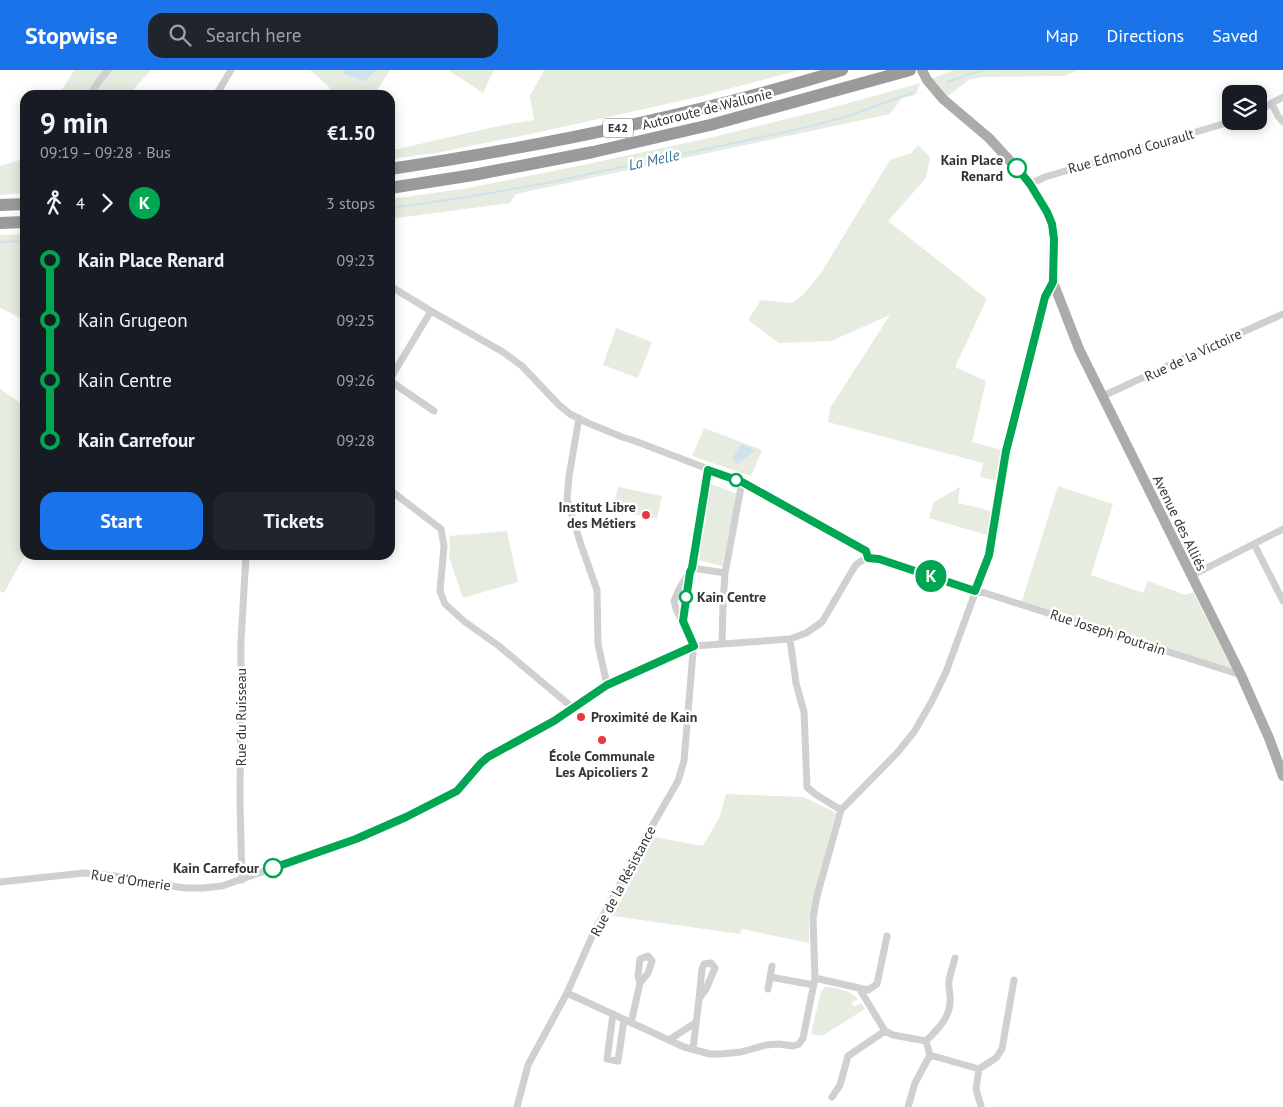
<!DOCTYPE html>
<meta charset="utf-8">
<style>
:root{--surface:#171b24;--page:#20242c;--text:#f1f3f6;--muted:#9ea1a6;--accent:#1a73e8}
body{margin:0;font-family:"PT Sans",sans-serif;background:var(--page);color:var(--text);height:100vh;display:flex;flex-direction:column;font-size:19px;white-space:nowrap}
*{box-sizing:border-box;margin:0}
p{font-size:16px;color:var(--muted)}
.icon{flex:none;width:28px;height:28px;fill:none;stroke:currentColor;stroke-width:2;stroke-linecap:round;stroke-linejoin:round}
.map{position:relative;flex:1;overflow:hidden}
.drawer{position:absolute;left:20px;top:20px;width:375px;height:470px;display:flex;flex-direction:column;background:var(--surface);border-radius:15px;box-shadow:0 2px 12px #0003}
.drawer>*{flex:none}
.badge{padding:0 10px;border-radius:16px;font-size:18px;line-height:32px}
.tools{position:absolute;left:1222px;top:15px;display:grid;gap:10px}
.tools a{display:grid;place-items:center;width:45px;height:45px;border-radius:10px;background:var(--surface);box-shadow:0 2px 12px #0003;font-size:25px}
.map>.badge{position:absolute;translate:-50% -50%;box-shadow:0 0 0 2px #fff}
.legs{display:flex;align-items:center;gap:8px;height:55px;padding:0 20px;font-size:16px}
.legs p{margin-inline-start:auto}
.overview{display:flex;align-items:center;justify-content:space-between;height:85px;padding:0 20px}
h1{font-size:28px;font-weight:700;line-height:38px}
.cta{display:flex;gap:10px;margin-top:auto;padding:10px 20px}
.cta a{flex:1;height:58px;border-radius:15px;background:var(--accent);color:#fff;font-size:20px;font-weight:700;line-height:58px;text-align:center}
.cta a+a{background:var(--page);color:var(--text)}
ul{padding:0 20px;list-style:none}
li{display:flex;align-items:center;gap:18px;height:60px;font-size:19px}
li i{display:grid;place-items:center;width:8px;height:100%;margin:0 6px;background:currentColor}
li i::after{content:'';width:12px;height:12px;margin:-6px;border:4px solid;border-radius:50%;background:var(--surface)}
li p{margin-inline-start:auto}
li:first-child i{background:linear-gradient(#0000 50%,currentColor 0)}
li:last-child i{background:linear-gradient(currentColor 50%,#0000 0)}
header{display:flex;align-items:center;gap:30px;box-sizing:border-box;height:70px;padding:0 25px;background:var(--accent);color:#fff}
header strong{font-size:24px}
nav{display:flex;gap:28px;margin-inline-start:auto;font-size:18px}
.search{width:350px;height:45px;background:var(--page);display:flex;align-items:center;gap:12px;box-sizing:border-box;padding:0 18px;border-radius:15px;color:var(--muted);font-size:19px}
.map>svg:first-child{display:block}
.green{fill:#e6ecdf}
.water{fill:#cfe2ee}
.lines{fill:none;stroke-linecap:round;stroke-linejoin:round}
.stream{stroke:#cfe2ee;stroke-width:2}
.minor{stroke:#d0d0d0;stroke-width:7}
.primary{stroke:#ababab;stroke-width:10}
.motorway{stroke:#9a9a9a;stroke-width:12}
.line-1-casing{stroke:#fff;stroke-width:11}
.line-1{stroke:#00a651;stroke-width:8}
.stop-1-dot{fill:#fff;stroke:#00a651;stroke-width:2.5}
.poi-dot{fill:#e63946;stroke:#fff;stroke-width:2}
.labels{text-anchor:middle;stroke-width:5;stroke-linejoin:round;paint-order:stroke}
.shield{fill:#fff;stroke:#707070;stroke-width:1}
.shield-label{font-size:12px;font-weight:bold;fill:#333}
.street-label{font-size:14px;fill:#333;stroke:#fff}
.stop-label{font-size:14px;font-weight:bold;fill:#333;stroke:#fff;text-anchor:end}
.poi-label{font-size:14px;font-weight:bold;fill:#333;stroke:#fff;text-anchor:end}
.water-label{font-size:15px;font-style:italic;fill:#3f7597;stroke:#fff}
</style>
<header>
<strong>Stopwise</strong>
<div class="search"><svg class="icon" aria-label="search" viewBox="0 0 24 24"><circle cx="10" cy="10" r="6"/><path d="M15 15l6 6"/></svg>Search here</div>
<nav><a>Map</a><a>Directions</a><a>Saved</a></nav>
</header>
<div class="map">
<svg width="1283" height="1037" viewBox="0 0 1283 1037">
<rect width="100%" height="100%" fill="#fff"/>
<path class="green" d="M74 0H151L128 25H59Z
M310 0H390L374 25H325L330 18Z
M448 0H494L483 23Z
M544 0H800L694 28 535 63 436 83 390 89V80L398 79 498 56 534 50 530 26Z
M954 0H1078L1065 6 983 7 970 9 945 28 931 9Z
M921 13 915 25 902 28 890 44 516 124 510 133 390 149V129L463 119 578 96 709 68 823 40Z
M918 75 930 87 926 108 888 151 987 229 955 297 986 311 972 372 1006 381 1002 412 980 407 983 393 828 352 830 338 890 245 831 271 779 273 748 250 761 230 792 233 802 226 821 203 890 90 911 83Z
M25 86V123L0 125V96L23 89Z
M25 164V250L0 238V165Z
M616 258 652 272 638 308 603 295Z
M0 319 25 336V357L19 387 25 388V485L4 523 0 521Z
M704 358 762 380 751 406 692 386Z
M711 414 737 424 722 496 697 490Z
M1058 416 1113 434 1091 505 1143 523 1148 511 1185 525 1193 522 1232 599 1022 531Z
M618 417 662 426 657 449 613 440Z
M960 417 958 433 992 441 987 465 929 448 934 432Z
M507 461 518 512 463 528 449 487 450 476 449 466Z
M726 724 804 727 836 743 809 847V873L742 859 740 864 613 846 654 767 703 776 720 746Z
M825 917C835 917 850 920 858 929L851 933 854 937 861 933 865 939 822 966 811 964 821 921Z"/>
<path class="water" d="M344 0H376L366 11 344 4Z
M741 374 755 380C752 384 742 390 737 394L732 389Z"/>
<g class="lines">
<path class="stream" d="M947 12 983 0
M390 138 461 128 547 113 795 60 842 48 912 23
M0 172 25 171"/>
<path class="minor" d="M90 25 99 11 108 0
M216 25 231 0
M1272 34 1278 46 1283 52
M1259 40 1283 27
M1030 114 1045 107 1233 51
M390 216 431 241 503 282 522 296 559 335 570 344 588 353 622 367 635 371 742 412 866 481 868 488
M390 309 431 241
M390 311 434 341
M1103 326 1198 282 1283 244
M579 348 569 406 567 429 581 475 597 520 598 574 607 615
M390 420 441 459 444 476 440 521 445 534 465 552 499 576 573 638
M1254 474 1283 531
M692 498 725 503
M1191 506 1283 459
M790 569 796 613 804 642 807 717 815 724 841 740
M722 573 723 535 725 503 742 412
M694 576 676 539 674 531 679 519 692 498 700 456 708 400
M242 810 240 735 241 571 246 485
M0 812 84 803 115 806 146 812 185 818H203L222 816 356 769 406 747 457 721 481 693 488 687 554 651 607 615 694 576 790 569 806 563 822 552 855 496C862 489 868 487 879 489L975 521 985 523 1241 605
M770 907 814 915
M815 908 859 918 885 961 893 965 926 971 930 985 979 999 996 988 1002 979 1014 910
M859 918 868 920 877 914 887 866
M768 919 772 896
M567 923 684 977 710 984H721L741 982 766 975 779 974 793 976 799 974 803 968 815 908 813 848 817 826 841 740 897 683 914 662 932 631 946 602 989 485 1006 381 1045 227 1053 212
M613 944 607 989 618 991 624 950
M631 953 640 913 648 903 652 891 648 886 640 889 638 906 640 913
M669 970 695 953
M926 971C937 960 950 948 950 931 951 925 948 918 949 911 950 904 953 896 955 888
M693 979 699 929 706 919 715 898 711 893 704 894 702 899 699 929
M979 999 976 1019 981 1036
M832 1027 840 1015 848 986 885 961
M517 1037 528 995 567 923 594 862 651 758 678 711 684 691 693 582 694 576
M908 1037 915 1013 930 985"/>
<path class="primary" d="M922 0 927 10 943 29 989 68 1023 105 1030 114 1047 142 1052 154 1054 169 1053 212 1079 279 1241 605 1269 668 1283 706"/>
<path class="motorway" d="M390 99C543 76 695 45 842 0
M390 118 473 105 593 82 710 55 910 0
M0 135 25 134
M0 153 25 152"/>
</g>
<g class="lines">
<g class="line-1-casing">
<path id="line-1" d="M273 798 356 769 406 747 457 721 481 693 488 687 554 651 607 615 694 576 683 551 690 502 692 498 708 400 742 412 866 481 868 488 879 489 975 521 989 485 1006 381 1011 362 1045 227 1053 212 1054 169 1052 154 1047 142 1030 114 1017 98"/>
</g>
<use href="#line-1" class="line-1"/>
</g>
<g class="stop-1-dot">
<circle cx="1017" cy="98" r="9"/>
<circle cx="736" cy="410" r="6"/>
<circle cx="686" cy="527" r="6"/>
<circle cx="273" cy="798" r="9"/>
</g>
<g class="poi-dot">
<circle cx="646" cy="445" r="5"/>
<circle cx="581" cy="647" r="5"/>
<circle cx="602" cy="670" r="5"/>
</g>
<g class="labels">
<rect class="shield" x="603" y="48.5" width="30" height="19" rx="4"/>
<g class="shield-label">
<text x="618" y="62">E42</text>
</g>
<g class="street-label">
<text transform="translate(707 39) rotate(-14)" y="5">Autoroute de Wallonie</text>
<text transform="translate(1131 81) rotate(-16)" y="5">Rue Edmond Courault</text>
<text transform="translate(1193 285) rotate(-25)" y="5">Rue de la Victoire</text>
<text transform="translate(1180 453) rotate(64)" y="5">Avenue des Alliés</text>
<text transform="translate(1108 562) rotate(18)" y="5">Rue Joseph Poutrain</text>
<text transform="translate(241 647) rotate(-90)" y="5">Rue du Ruisseau</text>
<text transform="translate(131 810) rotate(8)" y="5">Rue d'Omerie</text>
<text transform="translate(623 811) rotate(-62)" y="5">Rue de la Résistance</text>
</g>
<g class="stop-label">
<text x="1003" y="95">Kain Place<tspan x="1003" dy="16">Renard</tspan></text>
<text x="697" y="532" text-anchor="start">Kain Centre</text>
<text x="259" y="803">Kain Carrefour</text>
</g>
<g class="poi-label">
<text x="636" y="442">Institut Libre<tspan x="636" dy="16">des Métiers</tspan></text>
<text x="591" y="652" text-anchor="start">Proximité de Kain</text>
<text x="602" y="691" text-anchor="middle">École Communale<tspan x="602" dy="16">Les Apicoliers 2</tspan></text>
</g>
<g class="water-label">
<text transform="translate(654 90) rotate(-12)" y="5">La Melle</text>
</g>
</g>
</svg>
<div class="tools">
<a><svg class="icon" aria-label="layers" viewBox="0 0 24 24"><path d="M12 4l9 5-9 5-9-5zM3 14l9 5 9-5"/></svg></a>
</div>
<b class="badge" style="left:931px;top:506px;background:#00a651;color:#fff">K</b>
<section class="drawer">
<div class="overview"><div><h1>9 min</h1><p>09:19 – 09:28 · Bus</p></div><b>€1.50</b></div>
<div class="legs"><svg class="icon" aria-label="walk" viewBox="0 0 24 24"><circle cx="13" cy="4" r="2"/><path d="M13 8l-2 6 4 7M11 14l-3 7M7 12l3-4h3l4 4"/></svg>4<svg class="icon" aria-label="forward" viewBox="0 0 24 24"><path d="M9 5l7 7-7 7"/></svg><b class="badge" style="background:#00a651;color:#fff">K</b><p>3 stops</p></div>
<ul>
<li><i style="color:#00a651"></i><b>Kain Place Renard</b><p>09:23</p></li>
<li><i style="color:#00a651"></i><span>Kain Grugeon</span><p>09:25</p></li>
<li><i style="color:#00a651"></i><span>Kain Centre</span><p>09:26</p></li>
<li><i style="color:#00a651"></i><b>Kain Carrefour</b><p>09:28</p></li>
</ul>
<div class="cta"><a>Start</a><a>Tickets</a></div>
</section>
</div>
